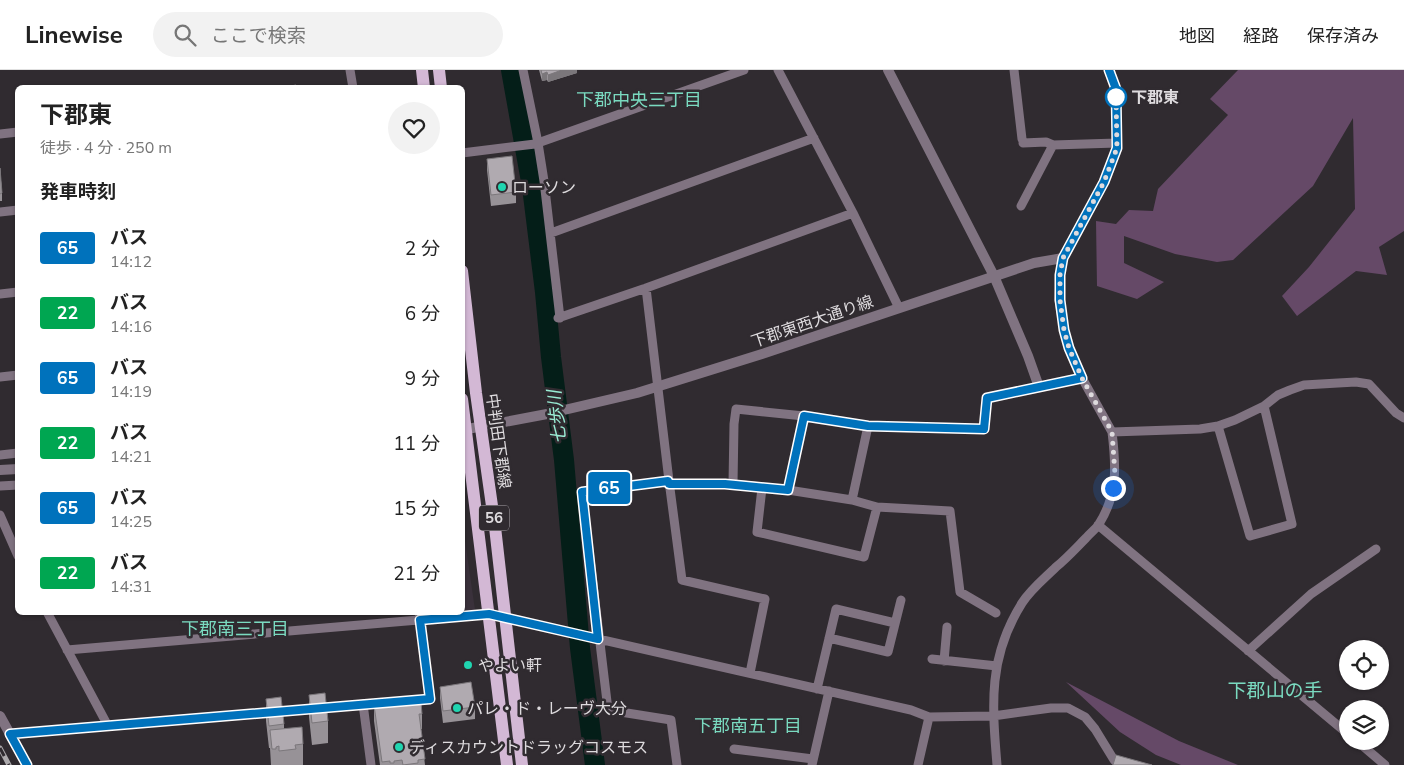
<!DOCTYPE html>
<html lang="ja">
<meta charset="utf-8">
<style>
:root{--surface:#fff;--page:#f2f2f2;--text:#222;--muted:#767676;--line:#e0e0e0}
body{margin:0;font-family:"Nunito Sans","Noto Sans JP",sans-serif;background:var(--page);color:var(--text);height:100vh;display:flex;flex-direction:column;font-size:19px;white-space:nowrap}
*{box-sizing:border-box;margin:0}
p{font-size:16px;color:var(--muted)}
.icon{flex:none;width:28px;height:28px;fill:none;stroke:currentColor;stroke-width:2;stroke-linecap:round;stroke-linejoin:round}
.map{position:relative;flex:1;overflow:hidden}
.details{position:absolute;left:15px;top:15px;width:450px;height:530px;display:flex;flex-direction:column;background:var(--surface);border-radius:8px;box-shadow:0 1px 4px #0004}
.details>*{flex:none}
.badge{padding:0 10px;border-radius:4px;font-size:18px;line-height:32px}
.fabs{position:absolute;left:1339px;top:570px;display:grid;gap:10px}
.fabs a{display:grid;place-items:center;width:50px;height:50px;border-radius:50%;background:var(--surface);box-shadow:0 1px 4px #0004;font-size:25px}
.you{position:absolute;width:25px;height:25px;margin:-12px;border:4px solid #fff;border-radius:50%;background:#1a73e8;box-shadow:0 0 0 8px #1a73e833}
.map>.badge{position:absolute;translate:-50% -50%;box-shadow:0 0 0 2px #fff}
h2{padding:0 25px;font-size:19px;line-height:45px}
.round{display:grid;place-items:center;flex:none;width:52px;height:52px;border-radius:26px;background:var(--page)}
.overview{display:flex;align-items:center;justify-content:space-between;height:85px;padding:0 25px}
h1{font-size:24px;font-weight:700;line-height:38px}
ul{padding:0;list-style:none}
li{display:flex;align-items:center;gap:15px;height:65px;padding:0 25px}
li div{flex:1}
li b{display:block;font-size:19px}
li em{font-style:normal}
li .badge{min-width:55px;font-weight:700;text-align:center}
header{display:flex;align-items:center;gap:30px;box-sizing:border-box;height:70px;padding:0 25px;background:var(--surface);border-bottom:1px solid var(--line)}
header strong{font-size:24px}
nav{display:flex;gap:28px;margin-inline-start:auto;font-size:18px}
.search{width:350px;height:45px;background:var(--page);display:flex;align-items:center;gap:12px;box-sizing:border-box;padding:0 18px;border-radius:28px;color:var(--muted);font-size:19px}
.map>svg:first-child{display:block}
.built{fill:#3a313b}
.forest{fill:#654967}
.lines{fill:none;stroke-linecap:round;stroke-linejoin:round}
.river{stroke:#041e18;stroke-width:20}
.minor{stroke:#807381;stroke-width:9}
.tertiary{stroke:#807381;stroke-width:10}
.primary{stroke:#d3b8d5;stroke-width:12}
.rail-casing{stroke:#adaaad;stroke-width:5}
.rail{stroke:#302b30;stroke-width:3;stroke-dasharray:9;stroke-linecap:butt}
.wall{fill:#979297}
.shaded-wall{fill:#7b777b}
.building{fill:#b0aab0;stroke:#7b777b}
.line-casing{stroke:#fff;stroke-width:11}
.line{stroke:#0072bc;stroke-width:8}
.walk{stroke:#dedbde;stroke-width:5;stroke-dasharray:0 9}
.stop-dot{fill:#fff;stroke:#0072bc;stroke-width:2.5}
.poi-dot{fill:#20d5b0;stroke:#302b30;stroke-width:2}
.labels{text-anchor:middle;stroke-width:5;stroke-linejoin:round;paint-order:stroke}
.shield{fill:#302b30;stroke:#aaa6aa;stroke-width:1}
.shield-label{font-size:15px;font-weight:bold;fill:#dedbde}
.stop-label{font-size:16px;font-weight:bold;fill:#dedbde;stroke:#302b30;text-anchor:start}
.poi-label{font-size:16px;fill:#dedbde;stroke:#302b30;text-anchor:start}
.street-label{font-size:16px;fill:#dedbde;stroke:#302b30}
.neighbourhood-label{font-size:18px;fill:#7adac0;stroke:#302b30}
.water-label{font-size:18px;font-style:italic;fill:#99ecd4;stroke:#302b30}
.quarter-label{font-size:19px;fill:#7adac0;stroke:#302b30}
</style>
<header>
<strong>Linewise</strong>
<div class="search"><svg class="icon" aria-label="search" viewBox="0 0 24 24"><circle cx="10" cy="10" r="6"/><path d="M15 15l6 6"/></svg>ここで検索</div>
<nav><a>地図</a><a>経路</a><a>保存済み</a></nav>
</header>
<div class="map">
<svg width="1404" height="695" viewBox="0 0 1404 695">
<rect width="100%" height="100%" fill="#302b30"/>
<path class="built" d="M463 457 475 540 463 541H462Z"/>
<path class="forest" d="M1238 0H1404V161L1379 177 1387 205 1356 201 1297 246 1282 226 1309 197 1355 139 1353 48 1313 116 1233 190 1217 192 1175 184 1124 166V193L1164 212 1137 229 1097 216 1096 151 1116 154 1129 140 1153 141 1158 119 1228 45 1210 29Z
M1066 612 1179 671 1238 695H1181L1156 685 1120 662Z"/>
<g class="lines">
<path class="river" d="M511 0 532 117 545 222 551 287 564 390 580 578 595 695"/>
<path class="minor" d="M350 0 353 18
M523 0 538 73 544 111 560 248
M778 0 853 143 899 238
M1014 0 1022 69
M1109 0 1116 19 1117 78 1104 112 1063 188 1060 205 1059 230 1064 260 1069 279 1082 308 1112 362 1200 359 1218 356 1235 350 1264 336 1278 325 1290 320 1304 315 1338 313 1356 312 1369 314 1396 343 1404 348
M0 64 18 62
M1023 73 1046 72 1053 75
M462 83 535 74 744 0
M1021 136 1053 75 1117 73
M0 142 18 140
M551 163 814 68
M646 218 669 411 682 510 765 529 750 603
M0 224 18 222
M558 248 646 218 853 143
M0 307 18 305
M1218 356 1250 466 1292 454 1264 336
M0 385 18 383
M669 411 582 422 608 640 671 650 677 695
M669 414H733L788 420 852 430 877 437 950 441 960 522 996 543
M733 414 734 354 736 339 804 346 868 356 984 359 987 328 1082 308
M0 416 18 415
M762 418 757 462 864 487 877 437
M788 420 804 346
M852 430 868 356
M0 445 18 486
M1098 455 1348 664
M47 542 108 656
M829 568 888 582 901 530
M67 580 489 544 911 640 929 647 993 646 1051 638H1068L1085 647 1095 659 1114 690 1120 695
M1248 581 1311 524 1376 479
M932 589 997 596
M944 591 947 557
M817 619 836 539 895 553
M363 634 371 695
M10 664 430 629 419 542
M1357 671 1385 695
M734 679 813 689
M812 695 829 621
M918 695 929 647
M997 695C992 634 988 587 1022 533 1031 519 1045 508 1056 497 1067 488 1076 478 1086 468 1090 463 1096 459 1099 454 1118 424 1116 395 1112 362"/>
<path class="tertiary" d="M888 0 994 206 1028 286 1039 317
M462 360 547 344 637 323 762 284 1034 193 1063 188
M0 400 18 399
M0 646 27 695"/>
<path class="primary" d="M422 0 424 18
M439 0 441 18
M462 201 476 323 495 457 522 695
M462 329 507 695"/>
<g class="rail-casing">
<path id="rail" d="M0 678 9 695"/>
</g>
<use href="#rail" class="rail"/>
</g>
<path class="wall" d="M539 0H577V3L548 12 547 10 542 11Z
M487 89 516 122V133L491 136 487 100Z
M0 98 2 123V131H0Z
M440 617 475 637V649L443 653 440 628Z
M309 625 328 651V673L312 675 309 647Z
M266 629 284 654V659L303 674V695H271L270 678H269L266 651Z
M390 633 403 634 417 633 422 644V659H421L425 695H380L374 651V635Z"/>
<path class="shaded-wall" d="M562 0H577V3L548 12V5Z
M547 2V10L542 11V4Z"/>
<path class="building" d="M541 0H562L548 5 547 2 542 4Z
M296 15V17L305 16V18H280Z
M512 86 516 122 491 125 487 89Z
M0 98 2 123 0 124Z
M471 612 475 637 443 641 440 617Z
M325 623 328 651 312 653 309 625Z
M281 627 284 654 269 656 266 629Z
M385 631H390V633L398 632V634L403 633V634L417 631V633L421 632 422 644H419L425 689 418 690V693L403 695 402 690 394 691V693H390V691L382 692 374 635 385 634Z
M302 657 303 674 295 675 296 679 279 681V676L276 677V679H272L270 660Z
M1116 685 1152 695H1113Z"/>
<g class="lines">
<g class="line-casing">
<path id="line" d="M27 695 10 664 430 629 420 550 489 544 598 569 582 422 668 411 669 414H725L788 420 804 346 868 356 984 359 987 328 1082 308 1069 278 1064 260 1060 230V205L1063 188 1104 112 1117 78 1116 19 1109 0"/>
</g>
<use href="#line" class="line"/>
<path class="walk" d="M1113 418 1115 404 1112 362 1082 308 1069 278 1064 260 1060 230V205L1063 188 1104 112 1117 78 1116 27"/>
</g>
<circle class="stop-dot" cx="1116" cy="27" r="10"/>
<g class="poi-dot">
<circle cx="502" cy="117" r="5"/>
<circle cx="468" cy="595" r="5"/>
<circle cx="457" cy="638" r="5"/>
<circle cx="399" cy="677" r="5"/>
</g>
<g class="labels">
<rect class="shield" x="479" y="435.5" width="30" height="25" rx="4"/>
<g class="shield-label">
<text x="494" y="453">56</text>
</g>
<g class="stop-label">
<text x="1131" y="33">下郡東</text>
</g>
<g class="poi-label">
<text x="512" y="123">ローソン</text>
<text x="478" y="601">やよい軒</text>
<text x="467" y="644">パレ・ド・レーヴ大分</text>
<text x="409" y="683">ディスカウントドラッグコスモス</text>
</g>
<g class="street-label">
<text transform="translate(812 251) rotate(-19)" y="6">下郡東西大通り線</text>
<text transform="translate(499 371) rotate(82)" y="6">中判田下郡線</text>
</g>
<g class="neighbourhood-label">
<text x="639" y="36">下郡中央三丁目</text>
<text x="235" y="565">下郡南三丁目</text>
<text x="748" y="662">下郡南五丁目</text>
</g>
<g class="water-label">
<text transform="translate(557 347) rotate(-96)" y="6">七歩川</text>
</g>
<g class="quarter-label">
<text x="1275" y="627">下郡山の手</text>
</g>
</g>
</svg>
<div class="fabs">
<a><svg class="icon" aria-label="locate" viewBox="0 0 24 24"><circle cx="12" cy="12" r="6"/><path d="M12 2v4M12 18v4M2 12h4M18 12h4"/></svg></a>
<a><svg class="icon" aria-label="layers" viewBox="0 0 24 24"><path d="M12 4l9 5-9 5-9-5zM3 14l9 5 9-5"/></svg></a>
</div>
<div class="you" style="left:1113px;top:418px"></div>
<b class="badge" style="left:609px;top:418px;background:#0072bc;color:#fff">65</b>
<section class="details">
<div class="overview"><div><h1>下郡東</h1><p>徒歩 · 4 分 · 250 m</p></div><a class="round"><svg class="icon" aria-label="heart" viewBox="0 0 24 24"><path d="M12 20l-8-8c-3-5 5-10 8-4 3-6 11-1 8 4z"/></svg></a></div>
<h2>発車時刻</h2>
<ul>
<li><span class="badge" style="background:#0072bc;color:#fff">65</span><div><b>バス</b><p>14:12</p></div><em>2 分</em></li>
<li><span class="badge" style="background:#00a651;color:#fff">22</span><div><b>バス</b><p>14:16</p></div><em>6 分</em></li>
<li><span class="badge" style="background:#0072bc;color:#fff">65</span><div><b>バス</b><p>14:19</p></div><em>9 分</em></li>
<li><span class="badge" style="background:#00a651;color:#fff">22</span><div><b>バス</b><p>14:21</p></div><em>11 分</em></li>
<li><span class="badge" style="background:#0072bc;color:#fff">65</span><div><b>バス</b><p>14:25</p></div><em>15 分</em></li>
<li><span class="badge" style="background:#00a651;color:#fff">22</span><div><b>バス</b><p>14:31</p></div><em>21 分</em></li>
</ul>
</section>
</div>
